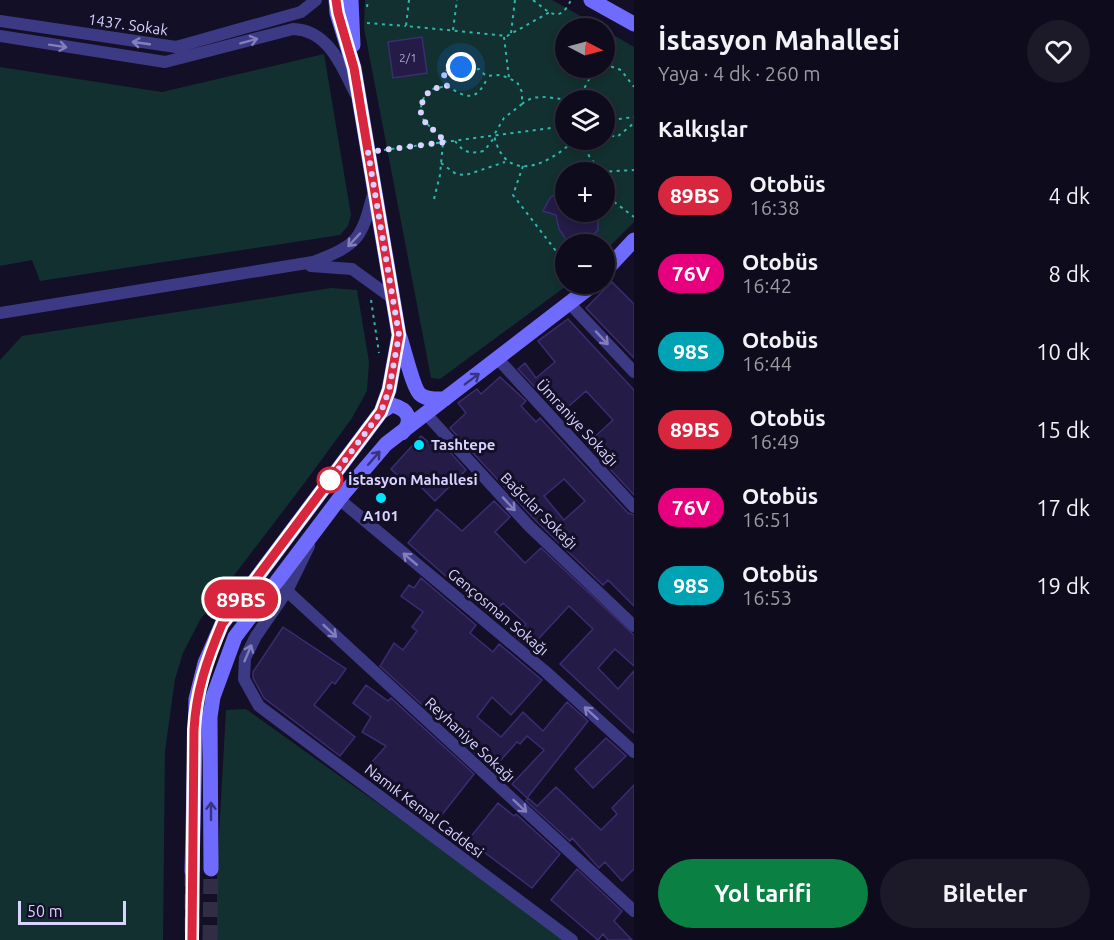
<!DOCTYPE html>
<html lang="tr">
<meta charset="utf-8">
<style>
:root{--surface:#0e0b1c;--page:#1c1929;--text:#f1f3f6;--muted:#9b9ba3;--line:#2e2b3b;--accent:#0b8043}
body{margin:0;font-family:Ubuntu,sans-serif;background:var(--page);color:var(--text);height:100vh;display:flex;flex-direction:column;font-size:22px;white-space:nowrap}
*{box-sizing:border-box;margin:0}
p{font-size:20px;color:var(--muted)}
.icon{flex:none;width:33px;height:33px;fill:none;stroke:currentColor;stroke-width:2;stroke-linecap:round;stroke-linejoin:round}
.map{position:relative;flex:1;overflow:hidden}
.details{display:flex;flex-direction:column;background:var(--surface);width:480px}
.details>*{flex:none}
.badge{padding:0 12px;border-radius:20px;font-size:21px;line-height:39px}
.needle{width:39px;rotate:96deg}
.fabs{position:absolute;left:555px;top:18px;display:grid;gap:12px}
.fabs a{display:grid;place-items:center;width:60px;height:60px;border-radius:50%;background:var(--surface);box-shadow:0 3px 9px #0003,0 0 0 2px var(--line);font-size:30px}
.scale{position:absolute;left:18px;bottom:15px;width:108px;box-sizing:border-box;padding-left:6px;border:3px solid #d9d4ff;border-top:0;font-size:16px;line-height:21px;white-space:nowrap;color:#d9d4ff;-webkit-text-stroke:4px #130f26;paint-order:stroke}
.you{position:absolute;width:30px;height:30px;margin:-15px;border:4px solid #fff;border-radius:50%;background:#1a73e8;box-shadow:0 0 0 9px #1a73e833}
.map>.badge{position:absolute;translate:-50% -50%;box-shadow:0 0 0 3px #fff}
h2{padding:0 24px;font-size:22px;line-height:54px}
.round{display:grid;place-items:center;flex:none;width:63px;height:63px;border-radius:32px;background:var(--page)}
.summary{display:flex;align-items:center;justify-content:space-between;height:102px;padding:0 24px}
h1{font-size:28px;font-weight:700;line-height:45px}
.cta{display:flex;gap:12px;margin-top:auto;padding:12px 24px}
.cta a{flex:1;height:69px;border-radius:36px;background:var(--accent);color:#fff;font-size:24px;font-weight:700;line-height:69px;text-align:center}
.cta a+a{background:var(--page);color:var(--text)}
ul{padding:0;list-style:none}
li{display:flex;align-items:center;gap:18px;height:78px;padding:0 24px}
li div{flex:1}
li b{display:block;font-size:22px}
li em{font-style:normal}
li .badge{min-width:66px;font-weight:700;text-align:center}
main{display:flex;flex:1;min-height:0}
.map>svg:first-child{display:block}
.green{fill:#12302f;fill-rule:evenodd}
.building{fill:#241b47;stroke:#3b2d73;stroke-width:1.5;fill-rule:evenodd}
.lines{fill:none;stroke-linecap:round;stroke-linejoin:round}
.secondary-tunnel{stroke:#312d47;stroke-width:15;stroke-dasharray:15 8;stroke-linecap:butt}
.path{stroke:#2fb8b0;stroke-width:2;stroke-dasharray:3 4.5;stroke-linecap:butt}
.minor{stroke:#3d3a85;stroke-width:12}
.secondary{stroke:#6f6bff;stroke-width:15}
.oneway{stroke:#837fbc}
.oneway2{stroke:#38347d}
.line-casing{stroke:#fff;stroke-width:14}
.line{stroke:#d7263d;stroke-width:9}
.walk{stroke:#d9d4ff;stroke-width:6;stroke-dasharray:0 10.8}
.poi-dot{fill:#00e5ff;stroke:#130f26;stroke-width:2}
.stop-dot{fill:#fff;stroke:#d7263d;stroke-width:3}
.labels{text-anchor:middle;stroke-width:6;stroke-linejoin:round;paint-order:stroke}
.number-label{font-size:12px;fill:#aca6d1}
.street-label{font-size:15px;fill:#d9d4ff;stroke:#130f26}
.poi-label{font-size:15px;font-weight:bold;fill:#d9d4ff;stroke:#130f26;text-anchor:start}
.stop-label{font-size:15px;font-weight:bold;fill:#d9d4ff;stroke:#130f26;text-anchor:start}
</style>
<main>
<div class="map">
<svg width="634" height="940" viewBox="0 0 634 940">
<rect width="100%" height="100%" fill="#130f26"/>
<path class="green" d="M365 0H552L602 28H566V68H604L605 30 634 47V222L605 251 604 244H566V284H569L440 379 431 378 364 28ZM566 100H604V140H566ZM566 172H604V212H566Z
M324 54 351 215 348 226 340 235 40 281 32 260 0 266V67L162 92Z
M331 288 357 290 369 362 367 391 352 418 306 481 200 620 183 653 175 679 165 751 163 940H0V360L22 336Z
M246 709 569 940H217V870L226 710Z"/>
<path class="building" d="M422 37 427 73 393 78 388 42Z
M566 184V212H598V230L586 242 587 244H569L559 229 556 215 543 211 550 198Z
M612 282 634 304V358L586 308Z
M568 319 634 390V495L587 444 613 420 586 391 560 414 518 369 525 363 536 378 555 362 538 341Z
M500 377 526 401 521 406 536 422 540 418 628 513 634 515V606L608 580 603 585 535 520 450 428 466 413 458 403 477 389 481 394ZM564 479 585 501 564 520 544 496Z
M421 436 432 445 438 439 466 470 435 501 412 478 406 484 391 469Z
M494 501 510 517 495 532 525 563 541 548 634 635V666L615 649 598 668 618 689 634 671V733L560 664 593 629 569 606 530 648 515 636 526 624 503 603 495 611 490 607 487 612 408 543 437 509 462 531Z
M421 578 476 625 470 633 493 652 499 644 542 680 511 715 492 697 477 717 501 737 523 712 543 731 567 702 588 721 527 798 512 784 544 750 527 736 520 744 517 742 500 761 487 750 480 758 380 666 394 643 403 650 417 631 412 627 423 612 401 596 409 585 414 588Z
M283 627 346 669 335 684 332 682 314 705 355 737 340 756 264 698 253 678V672Z
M366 685 388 701 391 698 474 774 437 821 378 774 374 778 365 770 386 746 362 732 371 717 353 703Z
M606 738 626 756 593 788 575 769Z
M634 785V869L622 881 605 862 599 868 572 838 570 841 526 801 528 798 537 806 556 787 601 830 617 814 612 808Z
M498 803 514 816 516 814 560 854 532 888 468 840Z
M577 869 622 911 614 921 632 940H608L603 934 598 940 551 900Z"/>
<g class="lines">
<path class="secondary-tunnel" d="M192 871V940
M210 940 211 869"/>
<path class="path" d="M409 0 406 26 507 36 550 12
M533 0C549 12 559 25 571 0
M367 7 368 0
M367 23 406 26
M453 30 457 0
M511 33 515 0
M504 37 509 78
M604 64 621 70 634 87
M447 86C468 99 476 102 488 77
M522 104 504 118 494 135C505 185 548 166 574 140
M604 121 634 117
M604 134 617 137 634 123
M584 140 589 156 601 172 634 170
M455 141C464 153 470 154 484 151L494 138
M446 142 424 121 420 110 424 97 432 89 447 86C444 75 444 69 454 63L463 71 479 69 486 76 501 75 517 82 522 92V104C537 92 549 99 567 99L585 87 595 68
M384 150 566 126
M441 163 456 174 466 175 505 162
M523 166 513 195 566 264
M604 191 609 198 634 217
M434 199 440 175 443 142
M371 300 379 353"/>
<path class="minor" d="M0 21 176 47 301 12 316 0
M0 36 165 62 293 29C328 30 342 66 355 93
M311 266 352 269 392 298
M570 304 634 372
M0 313 313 262C360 244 361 239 374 191
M498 359 634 507
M427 415 529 526 634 626
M339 499 546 672 634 752
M309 546 287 591 256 636 245 658 244 679 259 706 572 940
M287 591 634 911"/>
<path class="secondary" d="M351 0 353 45
M591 0 634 24
M604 272 634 240
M399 335C404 347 413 390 421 395 428 400 437 399 445 399
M381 412 392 405C408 409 414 420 402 433
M211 869 210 717 213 697 235 637 339 499 386 444 594 284
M192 871 196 699 205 663 222 624 381 412 389 390 399 335 354 68 337 13 336 0"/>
</g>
<defs><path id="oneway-shaft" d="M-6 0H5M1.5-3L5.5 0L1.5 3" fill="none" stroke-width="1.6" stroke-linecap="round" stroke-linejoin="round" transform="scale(1.5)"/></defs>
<g class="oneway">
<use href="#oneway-shaft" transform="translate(249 41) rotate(-15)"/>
<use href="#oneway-shaft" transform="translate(141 43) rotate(-172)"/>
<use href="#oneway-shaft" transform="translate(58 46) rotate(9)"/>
<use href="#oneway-shaft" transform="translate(354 240) rotate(133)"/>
<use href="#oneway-shaft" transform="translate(602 338) rotate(47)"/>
<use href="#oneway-shaft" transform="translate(509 504) rotate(47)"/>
<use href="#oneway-shaft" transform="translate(410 559) rotate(-140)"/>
<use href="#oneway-shaft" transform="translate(330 631) rotate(43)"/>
<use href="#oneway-shaft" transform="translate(248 653) rotate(-67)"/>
<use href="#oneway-shaft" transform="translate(591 713) rotate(-138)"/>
<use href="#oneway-shaft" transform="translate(520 806) rotate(43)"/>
</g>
<g class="oneway2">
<use href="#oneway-shaft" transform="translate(472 379) rotate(-37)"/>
<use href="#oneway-shaft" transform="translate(374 458) rotate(-49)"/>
<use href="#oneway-shaft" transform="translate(211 811) rotate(-90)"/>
</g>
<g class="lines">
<g class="line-casing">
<path id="line" d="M192 940 194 730C196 691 207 660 222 624L381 412 389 390 399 335 354 68 338 13 336 0"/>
</g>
<use href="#line" class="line"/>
<path class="walk" d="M330 480 328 483 381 412 389 390 399 335 368 152 446 142 424 121 420 110 424 97 432 89 447 86 444 76 447 67 454 63 461 67"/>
</g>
<g class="poi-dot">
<circle cx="419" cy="445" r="6"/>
<circle cx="381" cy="498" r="6"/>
</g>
<circle class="stop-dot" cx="330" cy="480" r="12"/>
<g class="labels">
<g class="number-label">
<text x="408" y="62">2/1</text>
</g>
<g class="street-label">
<text transform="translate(128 25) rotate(8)" y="5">1437. Sokak</text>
<text transform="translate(577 423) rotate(47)" y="5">Ümraniye Sokağı</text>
<text transform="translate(539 511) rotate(45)" y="5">Bağcılar Sokağı</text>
<text transform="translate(498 612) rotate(40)" y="5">Gençosman Sokağı</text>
<text transform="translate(470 740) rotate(43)" y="5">Reyhaniye Sokağı</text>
<text transform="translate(424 811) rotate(37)" y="5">Namık Kemal Caddesi</text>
</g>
<g class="poi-label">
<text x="431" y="450">Tashtepe</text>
<text x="381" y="521" text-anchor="middle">A101</text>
</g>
<g class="stop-label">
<text x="348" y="485">İstasyon Mahallesi</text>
</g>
</g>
</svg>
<div class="fabs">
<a><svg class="needle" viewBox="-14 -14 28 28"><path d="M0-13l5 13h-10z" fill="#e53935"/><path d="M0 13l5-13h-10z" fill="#9b9ba3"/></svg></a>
<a><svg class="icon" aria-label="layers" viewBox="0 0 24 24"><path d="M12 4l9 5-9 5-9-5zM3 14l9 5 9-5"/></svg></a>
<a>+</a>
<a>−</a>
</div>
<div class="scale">50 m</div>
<div class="you" style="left:461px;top:67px"></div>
<b class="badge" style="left:241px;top:599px;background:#d7263d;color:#fff">89BS</b>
</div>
<section class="details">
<div class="summary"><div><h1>İstasyon Mahallesi</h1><p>Yaya · 4 dk · 260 m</p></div><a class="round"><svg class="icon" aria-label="heart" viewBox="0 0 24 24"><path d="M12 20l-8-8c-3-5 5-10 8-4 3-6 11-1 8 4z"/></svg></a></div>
<h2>Kalkışlar</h2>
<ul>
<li><span class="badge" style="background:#d7263d;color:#fff">89BS</span><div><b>Otobüs</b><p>16:38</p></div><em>4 dk</em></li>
<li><span class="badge" style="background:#e6007e;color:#fff">76V</span><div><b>Otobüs</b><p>16:42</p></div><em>8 dk</em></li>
<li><span class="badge" style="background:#00a3b4;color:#fff">98S</span><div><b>Otobüs</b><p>16:44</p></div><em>10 dk</em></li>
<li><span class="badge" style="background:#d7263d;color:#fff">89BS</span><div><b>Otobüs</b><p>16:49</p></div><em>15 dk</em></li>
<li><span class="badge" style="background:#e6007e;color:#fff">76V</span><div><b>Otobüs</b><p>16:51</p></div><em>17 dk</em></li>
<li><span class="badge" style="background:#00a3b4;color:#fff">98S</span><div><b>Otobüs</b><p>16:53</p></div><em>19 dk</em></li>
</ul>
<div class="cta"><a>Yol tarifi</a><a>Biletler</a></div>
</section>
</main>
